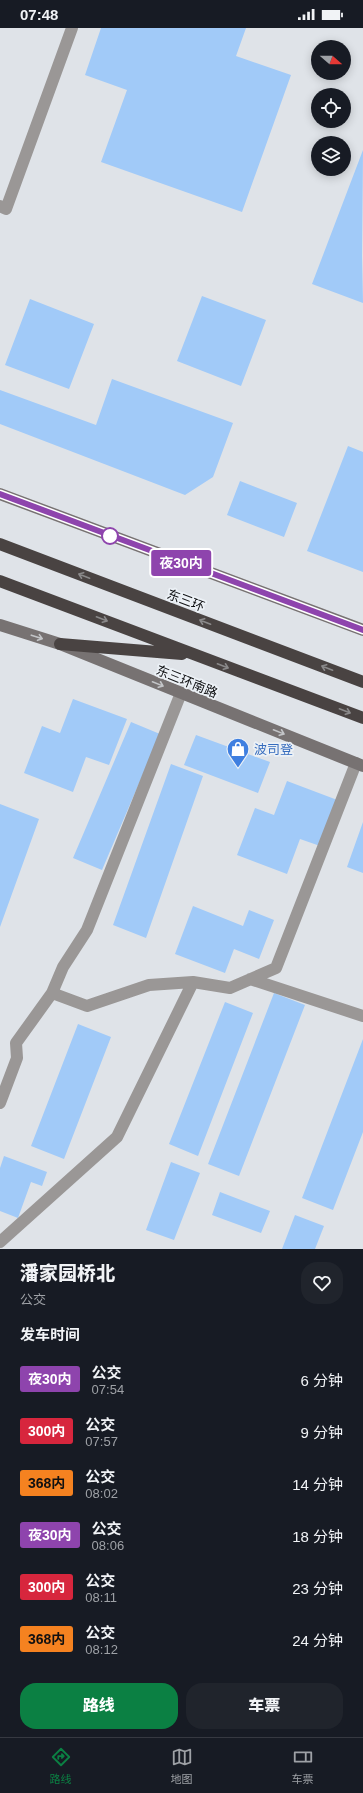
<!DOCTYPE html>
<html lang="zh">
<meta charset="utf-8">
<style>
:root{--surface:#171b24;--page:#20242c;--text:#f1f3f6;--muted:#9ea1a6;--line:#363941;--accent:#0b8043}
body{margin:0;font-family:Helvetica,"Noto Sans SC",sans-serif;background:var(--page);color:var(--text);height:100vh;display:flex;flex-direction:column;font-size:15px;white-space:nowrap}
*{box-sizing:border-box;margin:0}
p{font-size:13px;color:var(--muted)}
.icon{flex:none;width:22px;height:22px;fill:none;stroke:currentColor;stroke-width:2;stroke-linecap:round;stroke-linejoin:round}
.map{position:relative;height:1221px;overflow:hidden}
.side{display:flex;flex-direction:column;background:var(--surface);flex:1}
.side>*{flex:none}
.badge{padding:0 8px;border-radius:3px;font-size:14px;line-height:26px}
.needle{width:26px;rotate:110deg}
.buttons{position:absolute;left:311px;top:12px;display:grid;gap:8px}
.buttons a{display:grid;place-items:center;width:40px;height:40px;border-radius:50%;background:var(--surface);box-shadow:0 2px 10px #0003;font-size:20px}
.map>.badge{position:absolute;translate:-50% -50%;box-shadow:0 0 0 2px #fff}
h2{padding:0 20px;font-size:15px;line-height:36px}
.round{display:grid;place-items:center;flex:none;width:42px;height:42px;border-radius:16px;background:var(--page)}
.headline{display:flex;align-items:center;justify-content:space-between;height:68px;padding:0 20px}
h1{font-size:19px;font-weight:800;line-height:30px}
.primary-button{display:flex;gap:8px;margin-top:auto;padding:8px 20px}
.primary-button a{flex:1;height:46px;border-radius:16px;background:var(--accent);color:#fff;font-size:16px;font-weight:800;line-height:46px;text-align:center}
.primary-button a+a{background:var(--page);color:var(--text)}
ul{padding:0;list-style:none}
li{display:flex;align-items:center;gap:12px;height:52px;padding:0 20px}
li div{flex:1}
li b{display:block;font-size:15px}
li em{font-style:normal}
li .badge{min-width:44px;font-weight:700;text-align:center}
.status{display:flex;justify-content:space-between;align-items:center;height:28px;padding:0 20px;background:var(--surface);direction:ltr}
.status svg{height:11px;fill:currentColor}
.tabs{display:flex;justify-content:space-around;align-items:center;height:56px;border-top:1px solid var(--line);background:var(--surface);font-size:11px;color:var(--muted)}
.tabs a{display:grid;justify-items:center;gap:2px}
.tabs .current{color:var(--accent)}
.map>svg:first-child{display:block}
.building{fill:#a1caf8}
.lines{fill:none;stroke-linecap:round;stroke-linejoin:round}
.street{stroke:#9a9796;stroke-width:12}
.secondary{stroke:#777272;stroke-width:12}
.highway{stroke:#494342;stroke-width:12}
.oneway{stroke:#8a898a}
.oneway2{stroke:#c3c5c8}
.line-casing{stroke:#fff;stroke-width:9}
.line{stroke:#8e44ad;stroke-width:6}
.stop-dot{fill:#fff;stroke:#8e44ad;stroke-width:2}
.labels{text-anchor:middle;stroke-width:3.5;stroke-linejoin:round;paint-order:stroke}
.street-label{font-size:13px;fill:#0e0f11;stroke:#ecf1f6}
.shop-label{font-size:13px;fill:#366cbe;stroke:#ecf1f6;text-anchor:start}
</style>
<div class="status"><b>07:48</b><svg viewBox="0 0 49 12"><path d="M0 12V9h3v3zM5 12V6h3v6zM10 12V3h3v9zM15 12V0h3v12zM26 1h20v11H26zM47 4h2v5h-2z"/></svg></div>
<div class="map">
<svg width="363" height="1221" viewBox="0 0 363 1221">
<rect width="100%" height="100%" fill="#dfe3e8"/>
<path class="building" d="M101 0H246L236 28 291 47 242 184 101 134 127 62 85 47Z
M363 122 362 228 363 275 312 256Z
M202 268 266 292 241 358 177 333Z
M30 271 94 296 69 361 5 337Z
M112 351 233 395 213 449 185 467 0 396V362L96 397Z
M348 418 363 424V544L307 523Z
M240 453 297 475 284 509 227 487Z
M73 671 127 691 109 737 86 729 73 764 24 745 42 698 60 705Z
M131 694 160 706 102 842 73 830Z
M196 707 270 734 258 765 184 737Z
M171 736 203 748 146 910 113 897Z
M287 753 340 773 323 819 300 811 287 846 237 827 255 780 274 787Z
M0 776 39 791 0 899Z
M363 794V845L347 839Z
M193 878 243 898 249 882 274 892 259 931 234 921 225 945 175 926Z
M274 965 305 977 239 1148 208 1136Z
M225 974 253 985 198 1128 169 1116Z
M78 996 111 1009 64 1131 31 1118Z
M363 1011V1104L333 1182 302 1170Z
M4 1128 47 1144 42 1158 31 1154 18 1190 0 1183V1140Z
M171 1134 200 1145 174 1212 146 1202Z
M220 1164 270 1183 261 1205 212 1187Z
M295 1187 324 1198 315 1221H282Z"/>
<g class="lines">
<path class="street" d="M0 178 6 181 72 0
M250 951 363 988
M52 965 87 978 149 957 193 954
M0 1075 17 1030 16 1015 52 965 63 939 87 902 181 665
M0 1214 117 1109 193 954 230 960 276 940 356 735"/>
<path class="secondary" d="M0 466 363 602
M0 597 60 616 363 738"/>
<path class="highway" d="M0 516 363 654
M0 553 363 690
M60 616 182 626"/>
</g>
<defs><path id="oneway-shaft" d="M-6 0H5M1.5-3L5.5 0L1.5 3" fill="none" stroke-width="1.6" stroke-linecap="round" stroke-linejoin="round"/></defs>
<g class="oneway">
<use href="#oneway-shaft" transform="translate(84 548) rotate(-159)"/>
<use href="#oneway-shaft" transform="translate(102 591) rotate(21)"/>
<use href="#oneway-shaft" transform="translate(205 594) rotate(-159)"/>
<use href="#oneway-shaft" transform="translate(223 638) rotate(21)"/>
<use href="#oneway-shaft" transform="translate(327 640) rotate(-159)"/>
<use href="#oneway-shaft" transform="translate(345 683) rotate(21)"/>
</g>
<g class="oneway2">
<use href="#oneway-shaft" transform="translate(37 609) rotate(18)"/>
<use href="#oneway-shaft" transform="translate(158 656) rotate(22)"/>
<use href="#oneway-shaft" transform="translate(279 704) rotate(22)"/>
</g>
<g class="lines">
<g class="line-casing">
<path id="line" d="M0 466 363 602"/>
</g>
<use href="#line" class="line"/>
</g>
<defs>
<g id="shop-pin" transform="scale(1.15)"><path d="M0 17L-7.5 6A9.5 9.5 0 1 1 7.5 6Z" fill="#3f7fe0" stroke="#ecf1f6"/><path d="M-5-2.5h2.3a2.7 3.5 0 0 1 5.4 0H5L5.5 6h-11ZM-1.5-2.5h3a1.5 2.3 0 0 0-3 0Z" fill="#fff"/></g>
</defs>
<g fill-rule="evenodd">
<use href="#shop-pin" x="238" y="721"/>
</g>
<circle class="stop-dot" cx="110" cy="508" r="8"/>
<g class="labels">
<g class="street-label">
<text transform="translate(186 572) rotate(21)" y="5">东三环</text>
<text transform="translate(187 653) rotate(22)" y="5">东三环南路</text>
</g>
<g class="shop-label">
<text x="254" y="726">波司登</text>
</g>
</g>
</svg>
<div class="buttons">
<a><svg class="needle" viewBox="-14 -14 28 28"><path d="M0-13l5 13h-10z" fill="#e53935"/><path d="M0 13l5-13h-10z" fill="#9ea1a6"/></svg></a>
<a><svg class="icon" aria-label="locate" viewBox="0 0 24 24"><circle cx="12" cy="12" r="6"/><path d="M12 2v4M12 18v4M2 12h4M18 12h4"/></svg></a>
<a><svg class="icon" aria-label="layers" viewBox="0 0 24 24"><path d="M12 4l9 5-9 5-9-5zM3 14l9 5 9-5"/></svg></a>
</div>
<b class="badge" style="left:181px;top:535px;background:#8e44ad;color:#fff">夜30内</b>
</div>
<section class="side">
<div class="headline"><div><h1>潘家园桥北</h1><p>公交</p></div><a class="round"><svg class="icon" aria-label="heart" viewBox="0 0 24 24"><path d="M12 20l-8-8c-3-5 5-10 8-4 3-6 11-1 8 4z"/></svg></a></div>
<h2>发车时间</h2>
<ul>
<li><span class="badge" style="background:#8e44ad;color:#fff">夜30内</span><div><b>公交</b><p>07:54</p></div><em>6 分钟</em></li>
<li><span class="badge" style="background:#d7263d;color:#fff">300内</span><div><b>公交</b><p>07:57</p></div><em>9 分钟</em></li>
<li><span class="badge" style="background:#f58220;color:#111">368内</span><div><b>公交</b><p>08:02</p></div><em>14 分钟</em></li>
<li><span class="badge" style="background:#8e44ad;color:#fff">夜30内</span><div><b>公交</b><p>08:06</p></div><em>18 分钟</em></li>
<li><span class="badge" style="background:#d7263d;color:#fff">300内</span><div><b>公交</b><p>08:11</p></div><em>23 分钟</em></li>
<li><span class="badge" style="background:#f58220;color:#111">368内</span><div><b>公交</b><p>08:12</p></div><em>24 分钟</em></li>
</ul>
<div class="primary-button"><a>路线</a><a>车票</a></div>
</section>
<nav class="tabs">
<a class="current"><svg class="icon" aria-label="directions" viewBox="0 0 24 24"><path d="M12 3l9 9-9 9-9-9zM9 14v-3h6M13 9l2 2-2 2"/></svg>路线</a>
<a><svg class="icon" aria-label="map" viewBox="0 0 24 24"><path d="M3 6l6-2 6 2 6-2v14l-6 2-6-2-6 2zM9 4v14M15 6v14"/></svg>地图</a>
<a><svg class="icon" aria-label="tickets" viewBox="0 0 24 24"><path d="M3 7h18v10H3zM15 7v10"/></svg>车票</a>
</nav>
